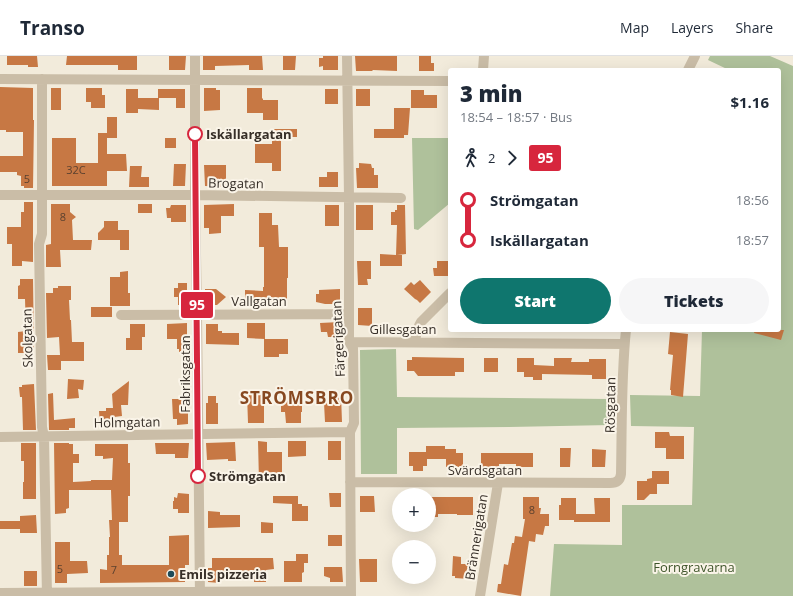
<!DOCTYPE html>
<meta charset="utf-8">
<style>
:root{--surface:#fff;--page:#f6f6f7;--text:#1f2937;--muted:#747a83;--line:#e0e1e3;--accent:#0f766e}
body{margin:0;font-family:"Open Sans",sans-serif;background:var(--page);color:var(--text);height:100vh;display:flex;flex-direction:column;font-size:15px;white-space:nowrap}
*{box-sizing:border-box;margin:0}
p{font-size:13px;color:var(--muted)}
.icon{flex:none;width:22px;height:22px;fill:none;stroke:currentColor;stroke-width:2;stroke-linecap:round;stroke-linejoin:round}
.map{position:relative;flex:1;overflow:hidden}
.details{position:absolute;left:448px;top:12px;width:333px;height:264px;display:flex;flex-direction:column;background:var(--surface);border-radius:4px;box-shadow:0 4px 16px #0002}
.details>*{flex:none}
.badge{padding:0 8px;border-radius:3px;font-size:14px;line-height:26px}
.tools{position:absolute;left:392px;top:432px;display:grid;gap:8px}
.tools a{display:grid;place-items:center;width:44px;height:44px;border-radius:50%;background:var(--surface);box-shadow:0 4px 16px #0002;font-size:20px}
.map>.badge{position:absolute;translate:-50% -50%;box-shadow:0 0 0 2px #fff}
.legs{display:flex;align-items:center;gap:6px;height:44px;padding:0 12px;font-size:13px}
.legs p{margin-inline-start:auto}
.summary{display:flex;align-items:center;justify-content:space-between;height:68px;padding:0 12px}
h1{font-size:22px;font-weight:800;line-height:30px}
.cta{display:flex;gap:8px;margin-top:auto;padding:8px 12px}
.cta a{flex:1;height:46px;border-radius:24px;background:var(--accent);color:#fff;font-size:16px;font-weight:800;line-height:46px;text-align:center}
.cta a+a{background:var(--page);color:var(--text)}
ul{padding:0 12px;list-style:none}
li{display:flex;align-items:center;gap:14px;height:40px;font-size:15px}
li i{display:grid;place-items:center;width:6px;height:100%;margin:0 5px;background:currentColor}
li i::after{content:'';width:10px;height:10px;margin:-5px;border:3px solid;border-radius:50%;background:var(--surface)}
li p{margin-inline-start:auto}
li:first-child i{background:linear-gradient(#0000 50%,currentColor 0)}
li:last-child i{background:linear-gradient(currentColor 50%,#0000 0)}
header{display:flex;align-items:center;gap:24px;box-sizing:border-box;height:56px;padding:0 20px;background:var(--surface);border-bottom:1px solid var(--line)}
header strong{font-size:19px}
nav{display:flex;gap:22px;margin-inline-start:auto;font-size:14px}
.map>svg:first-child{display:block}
.green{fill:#afc19b}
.building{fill:#c77844}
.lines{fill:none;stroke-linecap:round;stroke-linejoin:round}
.street{stroke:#cabda7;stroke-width:10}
.line-1-casing{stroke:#fff;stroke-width:9}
.line-1{stroke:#d7263d;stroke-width:6}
.stop-1-dot{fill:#fff;stroke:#d7263d;stroke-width:2}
.poi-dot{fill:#1d4b59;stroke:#faf4e8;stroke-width:1.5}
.labels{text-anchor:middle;stroke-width:4;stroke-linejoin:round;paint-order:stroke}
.number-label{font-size:11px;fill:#5b412f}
.stop-label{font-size:13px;font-weight:bold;fill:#372f28;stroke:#faf4e8;text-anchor:start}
.street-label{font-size:13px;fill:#372f28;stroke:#faf4e8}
.park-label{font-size:13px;fill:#3f552b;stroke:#faf4e8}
.poi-label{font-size:13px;font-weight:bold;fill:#372f28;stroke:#faf4e8;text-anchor:start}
.district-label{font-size:17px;font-weight:bold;letter-spacing:1px;fill:#874820;stroke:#faf4e8}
</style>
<header>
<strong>Transo</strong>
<nav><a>Map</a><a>Layers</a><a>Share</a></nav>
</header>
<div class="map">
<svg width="793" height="540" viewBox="0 0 793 540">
<rect width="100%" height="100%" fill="#f2ebdb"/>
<path class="green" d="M710 0H770L793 10V540H550L554 488 622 489V449H692L694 371 631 370 630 339 700 340 702 274H779V14H729L708 4Z
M412 82H450V147L418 174 414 173Z
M396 293 397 341 609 343 610 369 509 371 397 372V418H361L360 294Z"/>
<path class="building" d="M7 0H37L38 11H28V9H7Z
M67 0H137V14H118V9H66Z
M169 0H186L185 14H169Z
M203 0H262L263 14H249V9L215 10V14H203Z
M283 0H296L295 14H283Z
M323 0H338V14H323V10L319 11V2H323Z
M355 0H397V15L373 14 372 15H356Z
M419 0H431V7H434V15H419Z
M0 31 33 32V64H34L33 132H24V130H21V120L17 119V116H0V100H23V76H6V74H0Z
M51 32H61V54H51Z
M86 32H102V39H105V52H91V46H86Z
M204 32H216V34H220V54L204 55Z
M247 32H262V43L263 42V44H278V64H263V57H247Z
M126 33H138V42H159V54L138 53V57H126Z
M158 33H185V52H176V42H158Z
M325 33H338V48H325Z
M356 33H370V50H356Z
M411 34H424V39H437V52H411Z
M394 52H410L408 79H404V82H374V73H394Z
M107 61H117V82H107Z
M272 73H297V81H281V115H272V107H255V88H272Z
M98 77H107V98H126L127 115H107V130H52V82H76V107H98Z
M165 82H176V92H165Z
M359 107 371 108 372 112H374V119H378V132H357L356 112H359Z
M174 108H186L185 130H173Z
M204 109H226V131L205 130Z
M130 110H142L141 121H149V131H129Z
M327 116H338V131H319V121H327Z
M24 146H33V206L22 205V210H12V188H7V171H21V156H24Z
M51 148H70V156L76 161 72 164 73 184H92L91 194H60L61 211H46V189L51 188Z
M138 148H152V157H138Z
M234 148V160H221V177L209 178V172H204V149Z
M171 149H186V166H171V162H167L166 152H170Z
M325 149H339V170H325Z
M356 149H373V174H356Z
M397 149H405L406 198 397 199H402V210H380V198L396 199 397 169H391V156H395V154H397Z
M259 157H272V169H278L279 191H288V222H287V248H272V250L245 249V234L263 235V231H264V191H259Z
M104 165H118V174H129V194H120V184H98V177L104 171Z
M357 205H371V223H367L368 229H358Z
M437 205H450V220H434L433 212H437Z
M128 215V237H130V250H110V221H120V216Z
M20 223H33L34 297H18V276L26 275 25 243H18V230L20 229Z
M420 224 431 236 420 247 417 244 415 243 404 233 411 226 414 229Z
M178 227H187V249H178V241H174V232H178Z
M58 230H71V244H69L70 264H71L72 286H84V305H61V314H48L47 299H60L59 281 47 282 46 237H53V232H58Z
M205 233H216L226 241 217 249H205Z
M340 233V248H325L316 246V238H319V234Z
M91 251H112V261H91Z
M358 252H372V270L358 269Z
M340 266V281H328L327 276H321L320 267Z
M187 267V296H179V293H177V283H167V268Z
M247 267H265V283L247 282Z
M130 268H145V281H142V294H126V282H130Z
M206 268H218V275H222V277H239V289L206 288Z
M755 274H784L781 284 754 277Z
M670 276 688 278 683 341 671 339V334H670L673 299 668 298Z
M264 283H288V298H279V301H264Z
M412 301 464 302V316H455V320H418L414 315H407V304H412Z
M484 302H498V316H484Z
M517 302H534V309L554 310V302H572L571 306H589V303H606V323H592V319L542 318V324H533V321H524V316H517Z
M68 323 84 324 83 334 78 333 79 342 67 343Z
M129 325 128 349H121L122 360 114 361V370L100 371 99 355H106V352H113L112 338Z
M34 328 36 374H23L22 341H20L19 331H22V329Z
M53 337 54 364 75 362V372H69V374H49L48 338Z
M264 337V367H248L247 338Z
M341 339 342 366H325L324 347 329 346V340Z
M208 340H216V347H218V368H206V347H208Z
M172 343H188V368L177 369V363H173Z
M302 344V356H301V367H286L285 356H281V345Z
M655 376H669L670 380H684V403H666V392H655Z
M258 385 267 386V396H282V426H259Z
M288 385H306V400L288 401Z
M328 385H341V404H328Z
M235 386 236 405H228V403L207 404 206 387Z
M21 387H36V443H23V426H24V405H21Z
M54 387H69V388H73V398H79V407H73V426L91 425V424H112L113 402 103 403V400H95V388H128V407H130V440H128V466H119V499H122V509H169V480L189 479V509H185V526L100 527V513L107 514V499H109V481H110L109 464H112L111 434H69V452L66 453V457L55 458Z
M155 387H189L188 402H175V398H156Z
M426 390H445V393H456V397H463V411H446V403H427V410H423V415H413V410H409V396H426Z
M560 392H571L570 411H560Z
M592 393 606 394 605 411H592Z
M481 397H533V411H516V408H499V411H481Z
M652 415H669V428H657V438H650L644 444H637V425H647V423L652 422Z
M178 437 189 438V457H178V453H173V445H174V441L177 442Z
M329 437H341V451H330Z
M273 440H298V448H302V450H308V465H292V448L273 447Z
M360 440H374L375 456H360Z
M429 441H473V459H457V458H438V461H429Z
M523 441H539V452H541L540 458H549V470H545L543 479 536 478 535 486 529 485 521 540 497 536 498 528H501L504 508 508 509 512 487H514L515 480 522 481 525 463H523Z
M561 442H576V458H595L594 442H610V466H574V464H559V449H561Z
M208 455 220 456V459H240V471L208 472Z
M36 459 37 477H20V473H0V465H20V460Z
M261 466 273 467V477H261Z
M328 479H342V490H328Z
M55 486H70V505H87L88 517 67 518V527H55Z
M296 498H308V507H304V516L302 517V526H284V505H296Z
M453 500 461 501V508H470L469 523 455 522V520H452Z
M212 502H273L274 513 266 514V526H254V518L225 517V519H220V527L208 526V512H212Z
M359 503H377V526H360Z
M324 511H342L343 526H330V522L324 520Z
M24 515H37V530H24Z"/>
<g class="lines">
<path class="street" d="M195 0V139L197 258 200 540
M347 0 349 141V286L353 292 354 367 350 376 351 540
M483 14 484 0
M688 14 695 0
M0 23 450 25
M42 23V178L39 188 42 371 44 381 47 540
M0 139H195L401 142
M121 259 349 258
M349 286 624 288
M415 286C416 278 417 272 421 266L450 237
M0 381 350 376
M350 426 610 427C616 427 620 425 621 418 622 371 621 321 626 274
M0 537 151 536 351 535
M480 540 498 427"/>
</g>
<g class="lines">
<g class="line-1-casing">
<path id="line-1" d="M195 78 198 420"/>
</g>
<use href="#line-1" class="line-1"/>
</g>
<g class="stop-1-dot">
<circle cx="195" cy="78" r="7"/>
<circle cx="198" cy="420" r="7"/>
</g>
<circle class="poi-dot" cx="171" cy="518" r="4"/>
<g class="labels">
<g class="number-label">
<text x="76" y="118">32C</text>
<text x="27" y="127">5</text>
<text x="63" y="165">8</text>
<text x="532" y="458">8</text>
<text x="60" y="517">5</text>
<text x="114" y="518">7</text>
</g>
<g class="stop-label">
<text x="206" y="83">Iskällargatan</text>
<text x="209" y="425">Strömgatan</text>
</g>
<g class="street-label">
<text transform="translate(236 127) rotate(1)" y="5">Brogatan</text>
<text x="259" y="250">Vallgatan</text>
<text x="403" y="278">Gillesgatan</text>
<text transform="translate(27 282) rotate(-91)" y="5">Skolgatan</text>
<text transform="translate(338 283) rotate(-93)" y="5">Färgerigatan</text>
<text transform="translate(185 318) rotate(-90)" y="5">Fabriksgatan</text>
<text transform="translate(610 349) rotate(-89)" y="5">Rösgatan</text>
<text transform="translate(127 366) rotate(-1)" y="5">Holmgatan</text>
<text x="485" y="419">Svärdsgatan</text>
<text transform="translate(476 481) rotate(-81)" y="5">Brännerigatan</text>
</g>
<g class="park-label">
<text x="694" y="516">Forngravarna</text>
</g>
<g class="poi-label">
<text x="179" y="523">Emils pizzeria</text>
</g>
<g class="district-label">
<text x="297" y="348">STRÖMSBRO</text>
</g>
</g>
</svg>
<div class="tools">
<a>+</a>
<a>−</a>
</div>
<b class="badge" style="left:197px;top:249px;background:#d7263d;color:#fff">95</b>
<section class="details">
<div class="summary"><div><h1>3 min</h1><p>18:54 – 18:57 · Bus</p></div><b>$1.16</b></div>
<div class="legs"><svg class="icon" aria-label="walk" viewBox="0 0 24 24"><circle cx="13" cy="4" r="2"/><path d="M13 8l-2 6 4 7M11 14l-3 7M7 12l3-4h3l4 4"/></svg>2<svg class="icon" aria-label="forward" viewBox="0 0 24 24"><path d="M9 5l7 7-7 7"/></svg><b class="badge" style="background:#d7263d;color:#fff">95</b></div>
<ul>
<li><i style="color:#d7263d"></i><b>Strömgatan</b><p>18:56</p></li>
<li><i style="color:#d7263d"></i><b>Iskällargatan</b><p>18:57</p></li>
</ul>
<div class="cta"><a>Start</a><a>Tickets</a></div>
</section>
</div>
